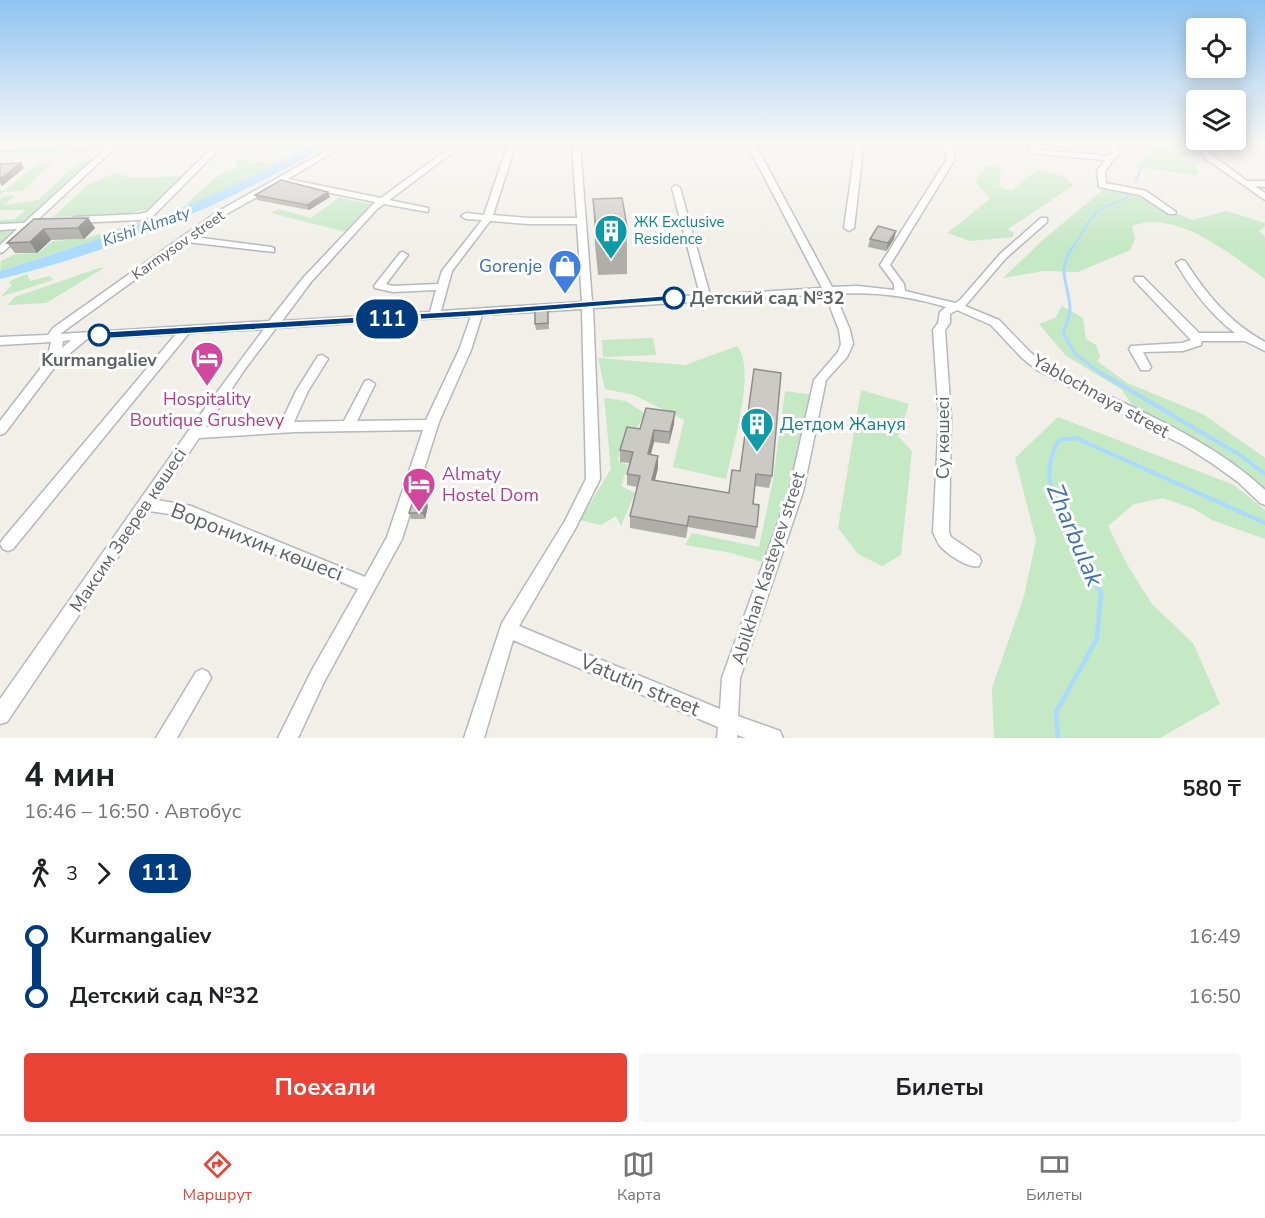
<!DOCTYPE html>
<html lang="ru">
<meta charset="utf-8">
<style>
:root{--surface:#fff;--page:#f6f6f6;--text:#202124;--muted:#757577;--line:#e0e0e0;--accent:#ea4335}
body{margin:0;font-family:"Nunito Sans",sans-serif;background:var(--page);color:var(--text);height:100vh;display:flex;flex-direction:column;font-size:22px;white-space:nowrap}
*{box-sizing:border-box;margin:0}
p{font-size:20px;color:var(--muted)}
.icon{flex:none;width:33px;height:33px;fill:none;stroke:currentColor;stroke-width:2;stroke-linecap:round;stroke-linejoin:round}
.map{position:relative;height:738px;overflow:hidden}
.details{display:flex;flex-direction:column;background:var(--surface);flex:1}
.details>*{flex:none}
.badge{padding:0 12px;border-radius:20px;font-size:21px;line-height:39px}
.tools{position:absolute;left:1186px;top:18px;display:grid;gap:12px}
.tools a{display:grid;place-items:center;width:60px;height:60px;border-radius:6px;background:var(--surface);box-shadow:0 3px 15px #0003;font-size:30px}
.map>.badge{position:absolute;translate:-50% -50%;box-shadow:0 0 0 3px #fff}
.legs{display:flex;align-items:center;gap:9px;height:66px;padding:0 24px;font-size:20px}
.legs p{margin-inline-start:auto}
.summary{display:flex;align-items:center;justify-content:space-between;height:102px;padding:0 24px}
h1{font-size:33px;font-weight:700;line-height:45px}
.button{display:flex;gap:12px;margin-top:auto;padding:12px 24px}
.button a{flex:1;height:69px;border-radius:6px;background:var(--accent);color:#fff;font-size:24px;font-weight:700;line-height:69px;text-align:center}
.button a+a{background:var(--page);color:var(--text)}
ul{padding:0 24px;list-style:none}
li{display:flex;align-items:center;gap:21px;height:60px;font-size:22px}
li i{display:grid;place-items:center;width:9px;height:100%;margin:0 8px;background:currentColor}
li i::after{content:'';width:15px;height:15px;margin:-8px;border:4px solid;border-radius:50%;background:var(--surface)}
li p{margin-inline-start:auto}
li:first-child i{background:linear-gradient(#0000 50%,currentColor 0)}
li:last-child i{background:linear-gradient(currentColor 50%,#0000 0)}
.menu{display:flex;justify-content:space-around;align-items:center;height:84px;border-top:2px solid var(--line);background:var(--surface);font-size:16px;color:var(--muted)}
.menu a{display:grid;justify-items:center;gap:3px}
.menu .active{color:var(--accent)}
.map>svg:first-child{display:block}
.green{fill:#c5e8c5}
.lines{fill:none;stroke-linecap:round;stroke-linejoin:round}
.stream-far3{stroke:#aadaff;stroke-width:2}
.stream-far2{stroke:#aadaff;stroke-width:3}
.stream-far1{stroke:#aadaff;stroke-width:4}
.stream{stroke:#aadaff;stroke-width:4.5}
.river{fill:#aadaff;fill-rule:evenodd}
.minor-casing{stroke:#b5b8bc;stroke-width:3}
.minor{fill:#fff;fill-rule:evenodd}
.wall{fill:#afaea9}
.shaded-wall{fill:#8f8d8a}
.building{fill:#cccac5;stroke:#8f8d8a;stroke-width:1.5}
.line-1{fill:#003b80;stroke:#fff;stroke-width:1.5}
.stop-1-dot{fill:#fff;stroke:#003b80;stroke-width:3}
.labels{text-anchor:middle;stroke-width:6;stroke-linejoin:round;paint-order:stroke}
.far-culture-label{font-size:15px;fill:#0d838f;stroke:#fff;text-anchor:start}
.far-street-label{font-size:15px;fill:#5f6368;stroke:#fff}
.far-water-label{font-size:16px;font-style:italic;fill:#4174aa;stroke:#fff}
.shop-label{font-size:18px;fill:#366cbe;stroke:#fff;text-anchor:end}
.stop-label{font-size:18px;font-weight:bold;fill:#5f6368;stroke:#fff;text-anchor:start}
.street-label{font-size:18px;fill:#5f6368;stroke:#fff}
.hotel-label{font-size:18px;fill:#b23c85;stroke:#fff}
.culture-label{font-size:18px;fill:#0d838f;stroke:#fff;text-anchor:start}
.near-street-label{font-size:21px;fill:#5f6368;stroke:#fff}
.near-water-label{font-size:24px;font-style:italic;fill:#4174aa;stroke:#fff}
</style>
<div class="map">
<svg width="1265" height="738" viewBox="0 0 1265 738">
<rect width="100%" height="100%" fill="#f1efe8"/>
<path class="green" d="M1154 144H1192L1194 153 1179 160 1193 164 1198 171 1197 175 1136 167Z
M93 147 86 152 0 155V151Z
M236 159 279 163 189 207 187 203 220 174 236 169Z
M93 160 0 243V220L15 219 25 210H0V199L5 196 16 195 4 205 38 200 79 162Z
M53 162 22 191 4 192 0 195V190H6L39 163Z
M987 166 1001 168 999 187 1012 191 1025 178 1039 170 1063 176 1074 185 1008 229 1014 233 1013 237 970 241 947 233 990 199 975 181Z
M115 173 134 178 182 176 150 209 123 214 53 217 89 184Z
M1104 189 1136 196 1192 220 1227 211 1265 223V227L1259 231 1265 237V279C1232 255 1175 208 1132 226L1135 239 1130 250 1078 272 1044 271 1003 278 1044 239Z
M339 198 371 204 346 232 271 213 278 209 311 218Z
M142 221 140 226 0 271 1 261 16 254 38 253 53 241 84 239Z
M99 268H104L46 303 7 305 15 297Z
M27 274 30 281 50 276 53 280 0 297 12 285 9 284 12 280Z
M1062 306 1083 318 1086 339 1096 345 1100 356 1097 361 1127 383 1203 414 1265 458V494L1228 458 1137 412 1121 389 1066 356 1039 324 1055 318Z
M653 338 656 355 603 357 602 340Z
M737 346C757 368 732 449 726 479L673 467 684 420 634 395 605 389 598 358 685 365Z
M861 390 909 404 898 436 912 451 901 555 882 566 858 554 838 528Z
M785 391 814 395 795 478 767 563 727 552 685 545 692 533 759 547 773 480Z
M604 398 626 401 646 414 632 434 623 435 618 461 628 465 621 486 635 493 621 526 616 516 601 525 580 520 611 469Z
M1058 417 1234 485 1265 510V539L1212 520 1194 509 1163 498 1134 504 1108 526 1128 566 1152 604 1193 643 1220 704 1160 738H994L992 688 1024 596 1036 540 1015 458Z"/>
<g class="lines">
<path class="stream-far3" d="M1136 182 1143 161 1161 144
M1073 247C1095 216 1085 213 1125 199L1128 193"/>
<path class="stream-far2" d="M1074 245C1054 273 1070 283 1070 310 1070 317 1065 326 1063 333L1075 354 1103 375"/>
<path class="stream-far1" d="M1101 373 1240 455 1265 474
M1074 536C1057 502 1037 477 1059 440L1076 438 1265 523"/>
<path class="stream" d="M1058 738 1056 712 1097 639 1101 593 1073 535"/>
<path class="river" d="M311 144H323C310 158 286 168 269 177 187 221 90 257 0 279V271C108 237 213 203 311 144Z"/>
<g class="minor-casing">
<path id="minor" d="M49 144H119L3 252 0 253V245L17 229 0 230V224L24 223 108 146 0 150V146Z
M216 144H224L153 216 139 220 75 223 70 220 75 217 139 214 147 212Z
M338 144H347L288 179 381 198 455 144H464L389 200 428 208V212L384 204 377 209 311 282 282 321 430 312 436 290 393 292 375 288 374 286 400 253 403 252 408 255 386 284 393 286 438 284 442 271 482 220 466 219 461 216 466 213 484 215 508 144H516L493 215 529 218H577L572 144H580L592 302 700 295 672 188 676 185 680 188 710 295 822 288 747 144H755L832 287 858 286 894 290V284L880 265 947 159 943 144H951L955 159 890 265 904 284 905 291 955 303 960 300 1000 254 1041 218H1047V222L1006 258 965 306 999 320 1031 353 1045 364C1119 404 1203 432 1265 490V505L1260 503 1238 482 1213 464 1185 446 1037 370 1022 358 991 325 957 310 950 314V323L945 330 951 417 949 532 951 537 979 556 981 561 979 566C969 569 947 554 940 546 937 542 935 536 933 532L939 417 933 330 938 323 940 312 946 307C910 296 873 291 835 294L850 330 853 344 847 357 826 380 803 492 740 678 738 716 780 731 783 738H746L737 735V738H717L718 727 513 640 484 738H464L502 623 565 521 586 479 582 309 482 315 471 350 439 422 402 539 324 682 298 738H278L312 670 358 589 184 516 149 511 7 722 0 724V699L189 430 264 329 189 333 13 549 8 551 3 549 0 544 3 539 176 334 87 339 57 364 5 433 0 435V421L47 360 51 342 0 345V337L48 335 53 328 217 212ZM282 183 375 202 303 278 269 321 60 334 187 242 274 252V248L271 247 194 237 223 216ZM490 221 529 224H577L582 302 441 311 452 271ZM825 294 839 330 841 344 838 352 814 380 789 492 722 678 720 709 519 626 575 529 600 479 593 308ZM471 316 459 350 426 420 357 421 375 384 369 380 365 381 344 421 294 422 308 391 328 359 322 355 318 356 296 391 281 423 206 427 245 369 276 328ZM71 340 62 348 63 341ZM423 430 387 537 365 577 191 506 157 500 199 438 295 432Z
M853 144H861L863 150 854 228 849 231 844 228 855 150Z
M1025 144H1033L1036 148 1040 150 1109 156 1112 152 1107 144H1115L1120 152 1105 171 1106 183 1146 191 1176 212 1175 214H1169L1140 195 1099 187 1097 171 1105 160 1040 154 1030 152Z
M1195 144H1203L1212 155 1247 181H1265V187L1255 186 1265 193V200L1206 159Z
M1181 260 1185 261C1206 294 1230 323 1265 342V351L1245 341H1202L1201 345 1183 351 1143 352 1151 367 1149 370H1141L1129 349 1131 346 1182 343 1191 340 1135 281 1134 279 1135 277H1143L1199 333H1235C1210 314 1192 290 1176 263Z
M202 669 208 672 211 678 177 738H156L196 672Z"/>
</g>
<use href="#minor" class="minor"/>
</g>
<path class="wall" d="M328 192 330 197 309 210 257 200 255 195Z
M593 199 627 226V274L598 275 595 245Z
M88 218 95 228 84 239 51 240 37 253H15L7 243 34 219Z
M896 231 894 239 886 251 868 247 870 239Z
M548 309 549 329 536 330 535 324Z
M674 424 669 444 654 442 650 455 658 456V468L655 480 729 493 732 470 772 476 769 488 755 486 753 504 757 527 755 539 688 527 686 538 630 528V516L637 487 627 485V474L630 463 620 462V450L640 429Z
M428 506 425 519H411L409 513Z"/>
<path class="shaded-wall" d="M21 163 24 168 2 186 0 183V179Z
M328 192 330 197 309 210 307 205Z
M88 218 95 228 84 239 78 228Z
M44 229 51 240 37 253 30 242Z
M896 231 894 239 886 251 888 243Z
M675 412 674 424 669 444 670 432Z
M654 430V442L648 466V454Z
M658 456V468L652 492V480Z
M426 501 428 506 425 519 423 513Z"/>
<path class="building" d="M21 163 0 179V164Z
M281 180 328 192 307 205 255 195Z
M622 198 627 226 596 228 593 199Z
M88 218 78 228 44 229 30 242 7 243 34 219Z
M878 226 896 231 888 243 870 239Z
M548 309V323L535 324V310Z
M754 369 781 373 772 476 756 474 753 504 759 505 757 527 689 516 687 526 630 516 640 476 627 474 633 452 620 450 627 427 640 429 646 408 675 412 670 432 654 430 648 454 658 456 652 480 729 493 732 470 740 471Z
M413 501H426L423 513H409Z"/>
<linearGradient id="sky" x2="0" y2="1"><stop stop-color="#8fc3f1"/><stop offset="0.58" stop-color="#f9f8f5"/><stop offset="1" stop-color="#f9f8f5" stop-opacity="0"/></linearGradient>
<rect width="1265" height="247" fill="url(#sky)"/>
<path class="line-1" d="M674 295 679 298 677 300 477 316 99 339 94 335 99 332 477 310Z"/>
<defs>
<g id="building-pin" transform="scale(1.725)"><path d="M0 17L-7.5 6A9.5 9.5 0 1 1 7.5 6Z" fill="#0f9aa8" stroke="#fff"/><path d="M-4-6H4V6H1V3H-1V6H-4ZM-2.5-4.3h1.7v1.8h-1.7ZM.8-4.3h1.7v1.8H.8ZM-2.5-1h1.7V.8h-1.7ZM.8-1h1.7V.8H.8Z" fill="#fff"/></g>
<g id="shop-pin" transform="scale(1.725)"><path d="M0 17L-7.5 6A9.5 9.5 0 1 1 7.5 6Z" fill="#3f7fe0" stroke="#fff"/><path d="M-5-2.5h2.3a2.7 3.5 0 0 1 5.4 0H5L5.5 6h-11ZM-1.5-2.5h3a1.5 2.3 0 0 0-3 0Z" fill="#fff"/></g>
<g id="hotel-pin" transform="scale(1.725)"><path d="M0 17L-7.5 6A9.5 9.5 0 1 1 7.5 6Z" fill="#d1479c" stroke="#fff"/><path d="M-6-4.5h1.5V1H6V5H4.5V3h-9V5H-6ZM-4 0a1.8 1.8 0 1 1 3.6 0ZM.5 0V-2.5h3Q6-2.5 6 0Z" fill="#fff"/></g>
</defs>
<g fill-rule="evenodd">
<use href="#building-pin" x="611" y="231"/>
<use href="#shop-pin" x="565" y="266"/>
<use href="#hotel-pin" x="207" y="358"/>
<use href="#building-pin" x="757" y="424"/>
<use href="#hotel-pin" x="419" y="484"/>
</g>
<g class="stop-1-dot">
<circle cx="674" cy="298" r="10"/>
<circle cx="99" cy="335" r="10"/>
</g>
<g class="labels">
<g class="far-culture-label">
<text x="634" y="227">ЖК Exclusive<tspan x="634" dy="17">Residence</tspan></text>
</g>
<g class="far-street-label">
<text transform="translate(178 245) rotate(-35)" y="5">Karmysov street</text>
</g>
<g class="far-water-label">
<text transform="translate(146 226) rotate(-19)" y="6">Kіshі Almaty</text>
</g>
<g class="shop-label">
<text x="542" y="272">Gorenje</text>
</g>
<g class="stop-label">
<text x="690" y="304">Детский сад №32</text>
<text x="99" y="366" text-anchor="middle">Kurmangaliev</text>
</g>
<g class="street-label">
<text transform="translate(1101 396) rotate(29)" y="6">Yablochnaya street</text>
<text transform="translate(943 438) rotate(-90)" y="6">Су көшесі</text>
<text transform="translate(128 530) rotate(-56)" y="6">Максим Зверев көшесі</text>
<text transform="translate(768 568) rotate(-72)" y="6">Abilkhan Kasteyev street</text>
</g>
<g class="hotel-label">
<text x="207" y="405">Hospitality<tspan x="207" dy="21">Boutique Grushevy</tspan></text>
<text x="442" y="480" text-anchor="start">Almaty<tspan x="442" dy="21">Hostel Dom</tspan></text>
</g>
<g class="culture-label">
<text x="780" y="430">Детдом Жануя</text>
</g>
<g class="near-street-label">
<text transform="translate(257 542) rotate(21)" y="7">Воронихин көшесі</text>
<text transform="translate(640 685) rotate(23)" y="7">Vatutin street</text>
</g>
<g class="near-water-label">
<text transform="translate(1075 535) rotate(67)" y="8">Zharbulak</text>
</g>
</g>
</svg>
<div class="tools">
<a><svg class="icon" aria-label="locate" viewBox="0 0 24 24"><circle cx="12" cy="12" r="6"/><path d="M12 2v4M12 18v4M2 12h4M18 12h4"/></svg></a>
<a><svg class="icon" aria-label="layers" viewBox="0 0 24 24"><path d="M12 4l9 5-9 5-9-5zM3 14l9 5 9-5"/></svg></a>
</div>
<b class="badge" style="left:387px;top:319px;background:#003b80;color:#fff">111</b>
</div>
<section class="details">
<div class="summary"><div><h1>4 мин</h1><p>16:46 – 16:50 · Автобус</p></div><b>580 ₸</b></div>
<div class="legs"><svg class="icon" aria-label="walk" viewBox="0 0 24 24"><circle cx="13" cy="4" r="2"/><path d="M13 8l-2 6 4 7M11 14l-3 7M7 12l3-4h3l4 4"/></svg>3<svg class="icon" aria-label="forward" viewBox="0 0 24 24"><path d="M9 5l7 7-7 7"/></svg><b class="badge" style="background:#003b80;color:#fff">111</b></div>
<ul>
<li><i style="color:#003b80"></i><b>Kurmangaliev</b><p>16:49</p></li>
<li><i style="color:#003b80"></i><b>Детский сад №32</b><p>16:50</p></li>
</ul>
<div class="button"><a>Поехали</a><a>Билеты</a></div>
</section>
<nav class="menu">
<a class="active"><svg class="icon" aria-label="directions" viewBox="0 0 24 24"><path d="M12 3l9 9-9 9-9-9zM9 14v-3h6M13 9l2 2-2 2"/></svg>Маршрут</a>
<a><svg class="icon" aria-label="map" viewBox="0 0 24 24"><path d="M3 6l6-2 6 2 6-2v14l-6 2-6-2-6 2zM9 4v14M15 6v14"/></svg>Карта</a>
<a><svg class="icon" aria-label="tickets" viewBox="0 0 24 24"><path d="M3 7h18v10H3zM15 7v10"/></svg>Билеты</a>
</nav>
